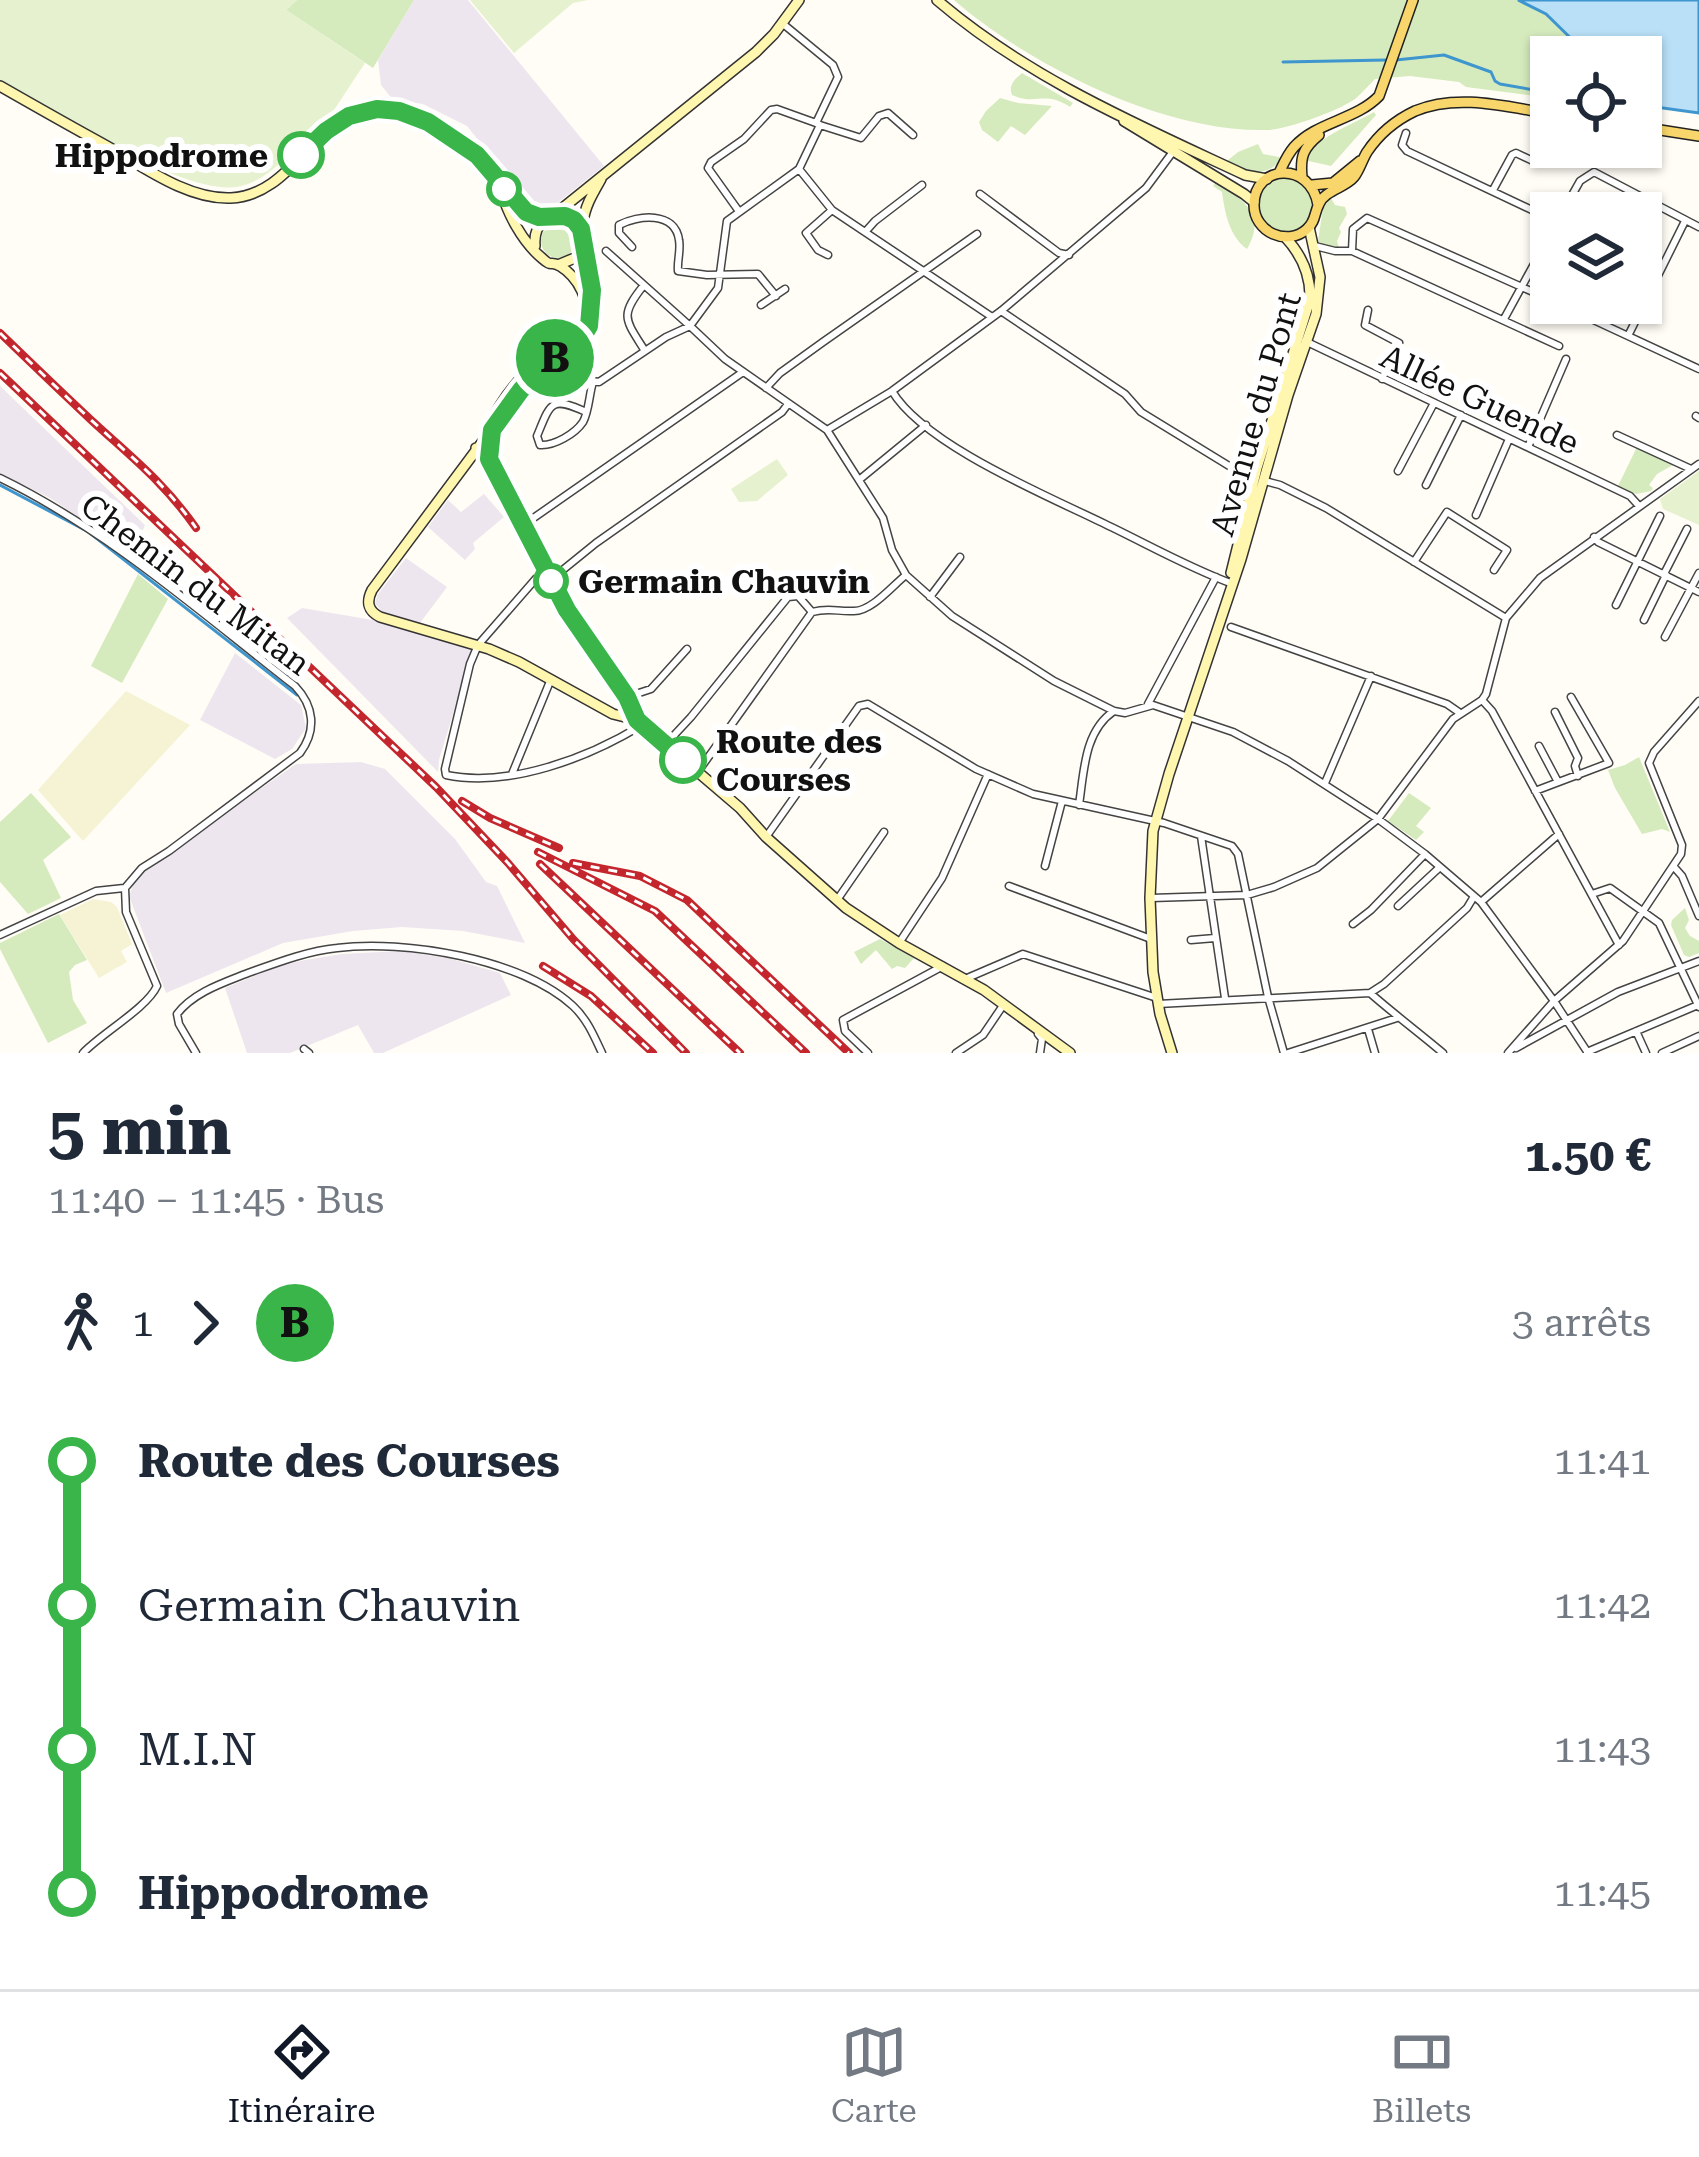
<!DOCTYPE html>
<html lang="fr">
<meta charset="utf-8">
<style>
:root{--surface:#fff;--page:#f6f6f7;--text:#1f2937;--muted:#747a83;--line:#e0e1e3;--accent:#111827}
body{margin:0;font-family:"Roboto Serif",serif;background:var(--page);color:var(--text);height:100vh;display:flex;flex-direction:column;font-size:45px;white-space:nowrap}
*{box-sizing:border-box;margin:0}
p{font-size:39px;color:var(--muted)}
.icon{flex:none;width:66px;height:66px;fill:none;stroke:currentColor;stroke-width:2;stroke-linecap:round;stroke-linejoin:round}
.map{position:relative;height:1053px;overflow:hidden}
.panel{display:flex;flex-direction:column;background:var(--surface);flex:1}
.panel>*{flex:none}
.badge{padding:0 24px;border-radius:39px;font-size:42px;line-height:78px}
.fabs{position:absolute;left:1530px;top:36px;display:grid;gap:24px}
.fabs a{display:grid;place-items:center;width:132px;height:132px;border-radius:0px;background:var(--surface);box-shadow:0 3px 9px #0004;font-size:60px}
.map>.badge{position:absolute;translate:-50% -50%;box-shadow:0 0 0 6px #fff}
.legs{display:flex;align-items:center;gap:18px;height:132px;padding:0 48px;font-size:39px}
.legs p{margin-inline-start:auto}
.headline{display:flex;align-items:center;justify-content:space-between;height:204px;padding:0 48px}
h1{font-size:66px;font-weight:700;line-height:90px}
ul{padding:0 48px;list-style:none}
li{display:flex;align-items:center;gap:42px;height:144px;font-size:45px}
li i{display:grid;place-items:center;width:18px;height:100%;margin:0 15px;background:currentColor}
li i::after{content:'';width:30px;height:30px;margin:-15px;border:9px solid;border-radius:50%;background:var(--surface)}
li p{margin-inline-start:auto}
li:first-child i{background:linear-gradient(#0000 50%,currentColor 0)}
li:last-child i{background:linear-gradient(currentColor 50%,#0000 0)}
.tab-bar{display:flex;justify-content:space-around;align-items:center;height:168px;border-top:3px solid var(--line);background:var(--surface);font-size:33px;color:var(--muted)}
.tab-bar a{display:grid;justify-items:center;gap:6px}
.tab-bar .active{color:var(--accent)}
.map>svg:first-child{display:block}
.industrial{fill:#eee6ef}
.farmland{fill:#f6f3d4}
.green{fill:#d5ebbd}
.pitch{fill:#e6f2cf}
.water{fill:#b9e0f7;stroke:#3f96cf;stroke-width:3}
.lines{fill:none;stroke-linecap:round;stroke-linejoin:round}
.stream{stroke:#3f96cf;stroke-width:3}
.street-casing{stroke:#444;stroke-width:9}
.secondary-casing{stroke:#333;stroke-width:12}
.primary-casing{stroke:#222;stroke-width:12}
.street{stroke:#fff;stroke-width:6}
.secondary{stroke:#fff6b0;stroke-width:9}
.primary{stroke:#f9d66b;stroke-width:9}
.rail-casing{stroke:#c4262e;stroke-width:8}
.rail{stroke:#fff;stroke-width:3;stroke-dasharray:9;stroke-linecap:butt}
.line-1-casing{stroke:#fff;stroke-width:27}
.line-1{stroke:#3ab54a;stroke-width:18}
.stop-1-dot{fill:#fff;stroke:#3ab54a;stroke-width:6}
.labels{text-anchor:middle;stroke-width:12;stroke-linejoin:round;paint-order:stroke}
.stop-label{font-size:33px;font-weight:bold;fill:#111;stroke:#fff;text-anchor:start}
.street-label{font-size:33px;fill:#111;stroke:#fff}
</style>
<div class="map">
<svg width="1699" height="1053" viewBox="0 0 1699 1053">
<rect width="100%" height="100%" fill="#fffdf5"/>
<path class="industrial" d="M414 0H468L604 166 551 208 532 207 467 126 423 104 393 100 381 85 378 60Z
M0 386 145 525 134 554 50 498 0 474Z
M484 494 504 517 473 543 475 549 465 560 428 527 448 500 461 512Z
M406 558 447 587 420 623 383 613 375 603 378 594Z
M302 608 373 620 473 648 439 760 438 772 287 618Z
M235 653 301 705 306 728 292 749 275 759 200 720Z
M361 762 385 769 455 839 486 882 497 886 525 943 463 931 402 927 353 931 283 943 166 993 129 896 135 880 151 865 296 764Z
M401 951 448 958 500 973 511 995 383 1053H374L358 1025 290 1053H247L225 988 276 967 305 960 342 954Z"/>
<path class="farmland" d="M126 691 190 725 83 841 38 790Z
M93 899 111 902 117 907 132 944 121 951 127 962 99 978 60 915Z"/>
<path class="green" d="M297 0H414L373 68 286 10Z
M954 0H1518L1546 14 1590 57H1551V98L1466 87 1459 82 1410 76 1375 79C1369 85 1362 93 1355 99 1338 111 1288 129 1268 130 1165 133 1030 66 954 0Z
M1022 73 1073 103 1070 107C1044 90 1036 106 1012 95 1008 85 1015 79 1022 73Z
M1000 98 1018 103 1052 106 1025 135 1011 126 998 142 982 130 979 122 986 111Z
M1374 112 1376 115 1331 166 1304 160C1316 137 1352 125 1374 112Z
M1258 144 1263 154 1279 157 1280 161C1263 179 1246 171 1227 161L1238 152Z
M1259 205a27 27 0 1 1 54 0a27 27 0 1 1-54 0Z
M1215 183C1243 198 1267 215 1247 249 1229 236 1225 213 1222 192L1213 186Z
M1331 198 1335 205 1345 207 1347 214 1339 228 1341 232 1337 241 1339 248 1327 247 1318 241 1323 208Z
M541 241a17 17 0 1 1 34 0a17 17 0 1 1-34 0Z
M1637 447 1673 465 1657 474 1649 485 1653 488 1651 491 1636 494 1618 486Z
M138 574 168 599 122 683 91 666Z
M1639 757 1670 832 1662 829 1642 834 1615 788 1608 770 1625 765Z
M31 793 71 837 43 860 61 898 28 914 0 882V822Z
M1409 793 1431 808 1416 826 1424 832 1416 840 1388 821Z
M1685 908 1689 920 1685 928 1690 936 1699 941V953L1689 957 1684 955 1671 925 1672 920Z
M59 914 87 960 75 965 69 972 73 1000 87 1023 48 1043 0 949V943Z
M880 939 914 958 905 968 897 966 892 969 876 950 861 964 854 952Z"/>
<path class="pitch" d="M0 0H297L286 10 365 63 330 116 305 137 293 155 290 153C275 169 259 183 236 187 179 194 52 111 0 81Z
M470 0H588L573 3 514 53Z
M777 459 788 475 757 501 739 502 731 489Z
M1699 471V525L1663 509 1660 499Z"/>
<path class="water" d="M1518 0H1699V113L1641 105V57H1590L1546 14Z"/>
<g class="lines">
<path class="stream" d="M1396 60 1444 55 1491 72 1495 81 1500 84 1551 93
M1283 62 1386 60
M0 485 83 529
M91 534 297 695"/>
<g class="street-casing">
<path id="street" d="M782 23 833 65 838 77 816 123 820 125 799 169 832 210 992 317
M820 125 861 138 879 116 888 113 913 135
M1406 133 1402 145 1407 151 1551 219
M1493 190 1512 155 1516 153 1533 161
M980 194 1059 253 1069 255
M738 210 708 168 711 162 744 139 771 110 777 109 816 123
M1562 213 1580 181 1594 172 1699 227
M1633 213 1641 198
M866 231 875 221 922 185
M1315 246 1335 251H1352L1559 346
M632 247 619 233V225C638 215 675 211 679 240 681 250 677 261 678 271L707 275 758 274 776 296
M606 251 690 326 718 288 727 221 799 169
M1352 251 1353 229 1367 218 1551 300
M828 255 818 250 806 233 832 210
M644 285C619 316 625 319 645 351
M1557 303 1699 369
M761 305 785 289
M1368 310 1365 325 1399 343 1382 379
M1001 311 1125 394 1141 412 1252 480
M1504 319 1551 233
M1628 336 1685 221
M1305 341 1630 496 1639 506
M564 352 585 380 599 382 666 337 690 326 725 359 827 430 883 518 892 550 906 575 952 616 1054 681 1114 711 1125 713 1153 705 1233 732 1288 761 1378 819 1425 854 1481 902 1554 1001 1588 1053
M766 388 780 373 823 342 977 234
M892 391C924 445 1048 496 1105 524 1147 544 1189 568 1233 584
M586 412C551 396 551 402 537 436L540 445C554 446 575 434 583 422 589 411 589 395 593 382
M1696 416 1699 418
M827 430 892 391 1001 311 1146 188 1172 153
M1617 435 1691 469
M1528 447 1566 359
M1236 469 1248 467 1258 454
M1398 471 1434 403
M0 478C109 531 200 612 295 686 314 706 317 730 300 753L169 851 142 868 125 888
M859 480 926 425
M1265 481 1280 485 1326 508 1506 618
M1426 485 1461 415
M1476 515 1509 439
M522 526 743 372
M1594 537 1598 542 1699 592
M1414 562 1447 512 1507 550 1494 570
M546 567 478 645 470 664 445 769 446 775C509 788 588 758 642 725
M1664 574 1687 529
M549 575 559 573 596 543 782 412 788 404
M930 597 960 557
M1616 605 1660 516
M812 612C830 607 837 612 854 611 872 611 892 586 906 575
M1644 620 1666 575
M1231 627 1447 704 1460 713
M1665 637 1699 573
M627 697 651 689 687 649
M1482 700 1486 694 1506 618 1540 578 1699 464
M1482 700 1492 711 1619 945
M1148 704 1216 577
M1555 712 1578 758 1575 766 1578 776
M665 745 691 717 788 597 798 596 812 612
M1539 746 1558 782
M697 773 812 612
M512 774 551 679
M1325 783 1371 676
M1535 791 1609 763 1571 697
M1079 805C1084 772 1084 731 1114 711
M1201 836 1225 998
M766 837 859 706 868 704 976 769 1033 794 1164 823 1232 846 1238 854 1268 997 1284 1053
M1045 866 1062 801
M1674 867 1682 876 1699 916
M1009 886 1151 939
M1592 894 1610 888 1659 923 1699 1007
M1151 898 1247 895 1274 887 1317 868 1378 819 1453 719 1482 700
M837 900 884 832
M1481 902 1559 834
M1398 906 1440 867
M1353 924 1371 910 1425 854
M0 935 96 891 124 888
M1191 940 1215 938
M899 943 942 878 988 774
M965 979 1023 954 1157 998
M1370 993C1394 1014 1418 1032 1443 1053
M1158 1004 1370 993 1384 984 1467 908 1473 898
M1368 1029 1375 1053
M1636 1031 1646 1053
M1038 1034 1042 1039 1040 1053
M1516 1048 1618 992 1699 961
M304 1049 309 1053
M1587 1052 1698 1005
M83 1053C102 1033 147 1008 157 986L126 912 125 888
M196 1053 179 1024 177 1014C194 992 223 983 248 973 276 963 307 951 337 948 404 939 522 959 573 1006 587 1019 594 1036 602 1053
M868 1053 845 1031 843 1020 943 966
M956 1053 983 1035 1004 1004
M1288 1053 1397 1018
M1508 1053 1554 1001 1623 941 1681 854 1682 845 1649 763 1654 752 1699 701
M1662 1053 1699 1036"/>
</g>
<g class="secondary-casing">
<path id="secondary" d="M937 0C1028 78 1138 125 1245 175L1267 179
M0 86C35 106 70 126 105 145 141 165 187 200 231 198 299 195 318 99 394 110 424 115 460 138 481 159 503 181 513 215 548 218
M1124 121 1244 194 1254 202
M601 179C593 193 585 206 583 222 579 255 603 292 589 325 582 344 538 370 521 390L372 590C366 602 368 611 380 617L489 649 519 662 613 714 637 720
M554 215 756 52 774 34 799 0
M535 246C533 223 549 211 570 217L581 229
M558 265 577 257 583 245
M489 426C499 404 516 382 533 365 546 352 577 339 584 323 592 302 578 277 560 266 549 260 553 268 543 259 522 242 507 213 500 187
M476 448 489 459 567 611 627 697 637 720 740 808 766 837 846 908 899 943 984 990 1070 1053
M1231 573 1257 468 1310 300C1311 275 1302 255 1285 237
M1172 1053 1160 1014 1153 972 1150 898 1153 831 1169 774 1241 559 1288 395 1316 314 1320 277 1309 227"/>
</g>
<g class="primary-casing">
<path id="primary" d="M1641 127 1699 136
M1279 173C1283 165 1287 155 1294 147 1316 122 1356 120 1379 96L1413 0
M1302 177C1300 157 1303 148 1319 135
M1312 185 1333 183 1360 161
M1318 205C1311 161 1254 164 1254 205 1254 232 1287 247 1307 229 1316 221 1314 213 1319 204 1325 190 1345 188 1354 177 1360 169 1362 160 1367 152 1379 134 1396 120 1415 111 1458 93 1507 107 1551 114"/>
</g>
<use href="#street" class="street"/>
<use href="#secondary" class="secondary"/>
<use href="#primary" class="primary"/>
<g class="rail-casing">
<path id="rail" d="M0 333C30 362 60 391 90 419 131 457 163 481 196 528
M0 373 436 787 508 863 574 940 686 1053
M462 801 490 818 559 848
M538 852 655 911 806 1053
M573 863 640 876 687 900 849 1053
M540 864 740 1053
M543 966 591 996 653 1053"/>
</g>
<use href="#rail" class="rail"/>
</g>
<g class="lines">
<g class="line-1-casing">
<path id="line-1" d="M301 155 326 131 349 116 377 109 399 111 428 122 477 155 526 212 539 217 565 216 574 220 581 229 592 290 589 326 583 336 538 372 521 390 492 430 489 459 567 610 627 697 637 720 683 760"/>
</g>
<use href="#line-1" class="line-1"/>
</g>
<g class="stop-1-dot">
<circle cx="301" cy="155" r="21"/>
<circle cx="504" cy="189" r="15"/>
<circle cx="551" cy="581" r="15"/>
<circle cx="683" cy="760" r="21"/>
</g>
<g class="labels">
<g class="stop-label">
<text x="268" y="167" text-anchor="end">Hippodrome</text>
<text x="578" y="593">Germain Chauvin</text>
<text x="716" y="753">Route des<tspan x="716" dy="38">Courses</tspan></text>
</g>
<g class="street-label">
<text transform="translate(1480 399) rotate(25)" y="12">Allée Guende</text>
<text transform="translate(1255 414) rotate(-74)" y="12">Avenue du Pont</text>
<text transform="translate(196 584) rotate(37)" y="12">Chemin du Mitan</text>
</g>
</g>
</svg>
<div class="fabs">
<a><svg class="icon" aria-label="locate" viewBox="0 0 24 24"><circle cx="12" cy="12" r="6"/><path d="M12 2v4M12 18v4M2 12h4M18 12h4"/></svg></a>
<a><svg class="icon" aria-label="layers" viewBox="0 0 24 24"><path d="M12 4l9 5-9 5-9-5zM3 14l9 5 9-5"/></svg></a>
</div>
<b class="badge" style="left:555px;top:358px;background:#3ab54a;color:#111">B</b>
</div>
<section class="panel">
<div class="headline"><div><h1>5 min</h1><p>11:40 – 11:45 · Bus</p></div><b>1.50 €</b></div>
<div class="legs"><svg class="icon" aria-label="walk" viewBox="0 0 24 24"><circle cx="13" cy="4" r="2"/><path d="M13 8l-2 6 4 7M11 14l-3 7M7 12l3-4h3l4 4"/></svg>1<svg class="icon" aria-label="forward" viewBox="0 0 24 24"><path d="M9 5l7 7-7 7"/></svg><b class="badge" style="background:#3ab54a;color:#111">B</b><p>3 arrêts</p></div>
<ul>
<li><i style="color:#3ab54a"></i><b>Route des Courses</b><p>11:41</p></li>
<li><i style="color:#3ab54a"></i><span>Germain Chauvin</span><p>11:42</p></li>
<li><i style="color:#3ab54a"></i><span>M.I.N</span><p>11:43</p></li>
<li><i style="color:#3ab54a"></i><b>Hippodrome</b><p>11:45</p></li>
</ul>
</section>
<nav class="tab-bar">
<a class="active"><svg class="icon" aria-label="directions" viewBox="0 0 24 24"><path d="M12 3l9 9-9 9-9-9zM9 14v-3h6M13 9l2 2-2 2"/></svg>Itinéraire</a>
<a><svg class="icon" aria-label="map" viewBox="0 0 24 24"><path d="M3 6l6-2 6 2 6-2v14l-6 2-6-2-6 2zM9 4v14M15 6v14"/></svg>Carte</a>
<a><svg class="icon" aria-label="tickets" viewBox="0 0 24 24"><path d="M3 7h18v10H3zM15 7v10"/></svg>Billets</a>
</nav>
